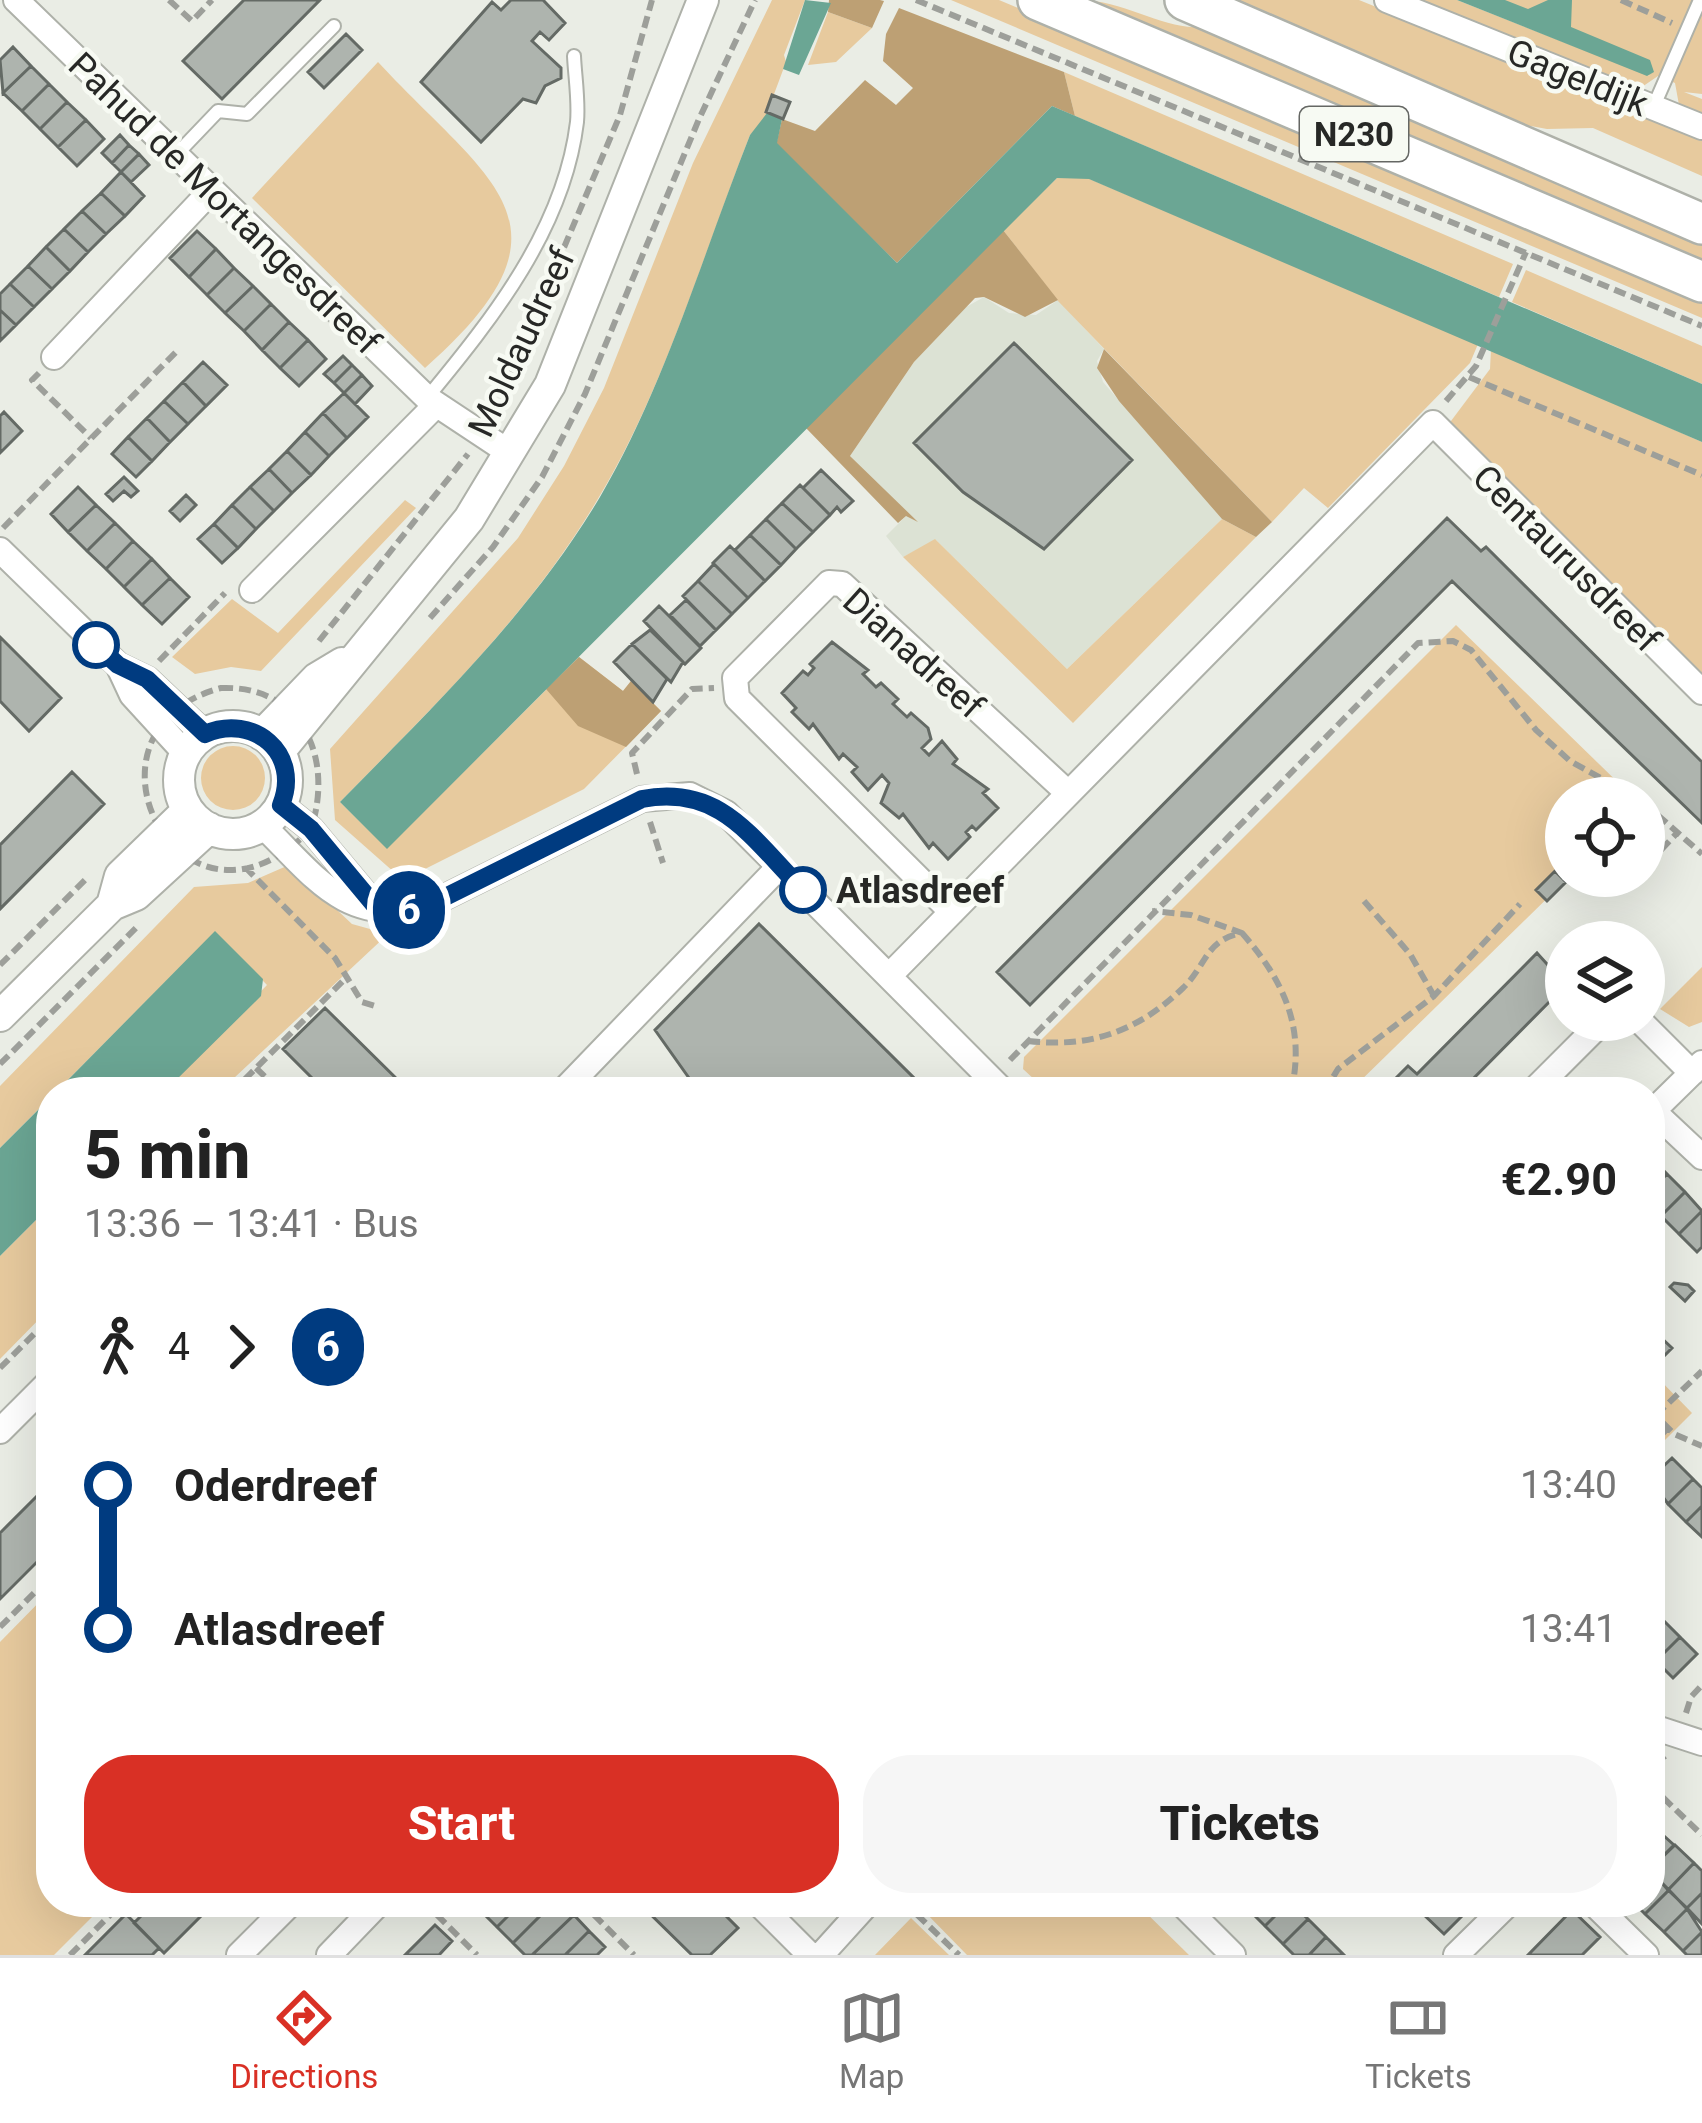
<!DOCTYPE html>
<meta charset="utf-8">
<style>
:root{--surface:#fff;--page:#f6f6f6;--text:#222;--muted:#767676;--line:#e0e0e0;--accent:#d93025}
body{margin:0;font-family:Roboto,sans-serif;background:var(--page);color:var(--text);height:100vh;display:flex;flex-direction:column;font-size:45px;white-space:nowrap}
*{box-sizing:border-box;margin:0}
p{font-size:39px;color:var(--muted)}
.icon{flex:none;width:66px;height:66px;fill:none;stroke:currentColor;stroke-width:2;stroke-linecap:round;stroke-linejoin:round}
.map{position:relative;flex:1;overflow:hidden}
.sheet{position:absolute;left:36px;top:1077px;width:1629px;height:840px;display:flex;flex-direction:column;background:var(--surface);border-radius:48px;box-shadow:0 12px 48px #0002}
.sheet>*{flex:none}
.badge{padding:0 24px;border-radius:39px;font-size:42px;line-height:78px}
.fabs{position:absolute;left:1545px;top:777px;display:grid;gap:24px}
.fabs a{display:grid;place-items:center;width:120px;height:120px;border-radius:50%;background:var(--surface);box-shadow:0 12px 48px #0002;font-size:60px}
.map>.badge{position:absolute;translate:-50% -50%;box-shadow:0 0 0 6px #fff}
.legs{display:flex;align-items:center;gap:18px;height:132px;padding:0 48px;font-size:39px}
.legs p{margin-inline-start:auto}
.headline{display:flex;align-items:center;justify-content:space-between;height:204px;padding:0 48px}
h1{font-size:66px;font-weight:800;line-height:90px}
.cta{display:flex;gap:24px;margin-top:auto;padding:24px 48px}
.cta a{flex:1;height:138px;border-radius:48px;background:var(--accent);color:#fff;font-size:48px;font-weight:800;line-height:138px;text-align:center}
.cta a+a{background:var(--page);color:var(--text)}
ul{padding:0 48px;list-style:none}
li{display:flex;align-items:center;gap:42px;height:144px;font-size:45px}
li i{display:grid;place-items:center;width:18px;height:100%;margin:0 15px;background:currentColor}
li i::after{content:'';width:30px;height:30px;margin:-15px;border:9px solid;border-radius:50%;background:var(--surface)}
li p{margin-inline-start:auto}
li:first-child i{background:linear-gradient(#0000 50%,currentColor 0)}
li:last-child i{background:linear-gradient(currentColor 50%,#0000 0)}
.tabs{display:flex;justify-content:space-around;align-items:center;height:168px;border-top:3px solid var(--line);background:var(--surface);font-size:33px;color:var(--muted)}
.tabs a{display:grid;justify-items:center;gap:6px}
.tabs .selected{color:var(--accent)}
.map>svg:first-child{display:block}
.built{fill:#dce2d4}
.green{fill:#e7ca9e}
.forest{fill:#bda074}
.water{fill:#6ba694}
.building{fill:#aeb4ae;stroke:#646a65;stroke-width:3}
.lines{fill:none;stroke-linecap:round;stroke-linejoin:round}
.service-casing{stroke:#aeb1a9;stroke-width:16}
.minor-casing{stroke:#aeb1a9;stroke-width:28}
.tertiary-casing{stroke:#aeb1a9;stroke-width:34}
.trunk-casing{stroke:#aeb1a9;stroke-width:44}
.path{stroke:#9d9f9a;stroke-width:6;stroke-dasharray:12 6;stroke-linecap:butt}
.service{stroke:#fff;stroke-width:12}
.minor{stroke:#fff;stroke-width:24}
.tertiary{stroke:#fff;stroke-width:30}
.trunk{stroke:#fff;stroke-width:39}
.line-1-casing{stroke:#fff;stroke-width:27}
.line-1{stroke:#003b80;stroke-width:18}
.stop-1-dot{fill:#fff;stroke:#003b80;stroke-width:6}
.labels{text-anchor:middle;stroke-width:9;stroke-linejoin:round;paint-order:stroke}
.shield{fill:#f7faf3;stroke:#656764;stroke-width:3}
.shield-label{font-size:33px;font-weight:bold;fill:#272826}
.street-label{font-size:36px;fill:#272826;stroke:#f7faf3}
.stop-label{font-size:36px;font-weight:bold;fill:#272826;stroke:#f7faf3;text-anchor:start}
</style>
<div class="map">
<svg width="1702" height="1955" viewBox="0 0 1702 1955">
<rect width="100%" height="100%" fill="#eaede5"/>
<path class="built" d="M984 297 1009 313 1036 315 1058 300 1104 349 1097 361 1103 382 1222 519 1067 669 936 540 903 557 886 536 906 516 850 456 914 362 959 311Z"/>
<path class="green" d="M772 0H805L784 55 786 62 764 121 750 135C704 253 664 389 599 497 531 613 434 706 340 802L387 848 579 657 623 691 631 681 661 711 584 789 425 869 395 873 335 820 330 749 518 538 564 466 604 388 693 163Z
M951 0H999L1085 36 1702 299V318Z
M1081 0C1124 0 1170 33 1204 26L1702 241V264Z
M1226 0H1359L1702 139V176L1593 128 1547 129 1515 123Z
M1418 0H1457L1650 76 1476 0H1702V94L1684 92 1702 99V115L1679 105 1675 83 1658 76 1639 89Z
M828 12 872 28 836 62 808 65Z
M378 62C490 183 588 224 425 368L252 198Z
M1064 72 1513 264 1499 297 1075 116Z
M1078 174 1478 344 1470 363 1328 508 1304 488 1272 522 1058 301 1003 230 1057 178Z
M1526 270 1702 346V384L1512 302Z
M1491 349 1702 442V673L1448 425 1490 369Z
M405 500 416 508 261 671 231 667 195 674 172 657 232 599 278 633Z
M1222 519 1256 537 1073 723 903 557 935 539 1067 669Z
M1456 625 1634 798H1566L1570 876 1349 1092H1048L1023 1069 1024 1057Z
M201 778a32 32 0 1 1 64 0a32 32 0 1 1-64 0Z
M289 865 352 924 388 934 219 1092H164L267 985 215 932 0 1148V1086L194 887 248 883Z
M1702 967V1022L1689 1027 1660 1009Z
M51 1205V1307L0 1359V1256Z
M1656 1376 1692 1413 1659 1446 1650 1437V1382Z
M51 1590V1902H107L54 1955H0V1642Z
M927 1902H1135L1189 1955H967L921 1908Z
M911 1918 949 1955H875Z"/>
<path class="forest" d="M829 0H880L884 1 872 28 828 12Z
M899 8 1064 72 1075 116 1052 106 897 263 776 145 782 119 815 131 865 80 896 105 913 88 883 61 886 34Z
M1003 230 1058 300 1025 317 984 297 975 298 914 362 850 456 918 522 906 516 898 523 806 428Z
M1104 349 1272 522 1256 537 1222 519 1119 401 1097 368Z
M579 657 623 691 631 681 661 711 626 747 578 726 546 689Z"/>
<path class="water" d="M805 0 831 3 799 75 783 69Z
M1457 0H1505L1528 9 1548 0H1572L1571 27 1650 60 1654 72 1647 76Z
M1052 106 1702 384V442L1089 179 1057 178 387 849 340 802C434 706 531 613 600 497 665 386 703 254 750 135L767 113 782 119 777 143 897 263Z
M215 931 263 979 261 996 164 1092H56Z
M51 1097V1205L0 1256V1148Z"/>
<path class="building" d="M244 0H320L222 99 183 61Z
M543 0 565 23 549 40 540 32 532 41 561 68V78L545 86 536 103 523 99 481 142 421 82 492 2 501 10 511 0Z
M346 34 362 50 324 88 308 72Z
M13 47 31 66 3 93 0 60Z
M31 66 49 84 22 111 3 93Z
M49 84 67 102 40 129 22 111Z
M772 95 790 102 783 119 766 112Z
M67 102 86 120 58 147 40 129Z
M86 120 104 139 77 166 58 147Z
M120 135 129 145 112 163 102 153Z
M129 145 139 154 121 172 112 163Z
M139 154 149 165 131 182 121 172Z
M121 172 144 196 125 216 101 193Z
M101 193 125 216 106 234 82 211Z
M82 211 106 234 88 252 64 229Z
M64 229 88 252 70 271 46 247Z
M197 231 216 249 189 277 170 258Z
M46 247 70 271 52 289 28 266Z
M216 249 234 268 207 295 189 277Z
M28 266 52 289 34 307 10 284Z
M234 268 253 286 225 313 207 295Z
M10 284 34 307 16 325 0 310V294Z
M253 286 271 304 244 331 225 313Z
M271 304 289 322 262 350 244 331Z
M0 310 16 325 0 341Z
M289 322 308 340 280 368 262 350Z
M308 340 326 359 299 386 280 368Z
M1014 343 1132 460 1044 549 963 492 914 443Z
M343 356 352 365 334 383 324 374Z
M203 362 227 385 206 406 183 382Z
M352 365 362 375 344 393 334 383Z
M362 375 372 386 355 404 344 393Z
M183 382 206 406 188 424 164 401Z
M344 393 368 417 347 438 323 413Z
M164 401 188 424 170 442 147 418Z
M4 412 22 431 0 453V416Z
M323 413 347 438 329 456 305 432Z
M147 418 170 442 152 461 128 437Z
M305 432 329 456 311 475 287 451Z
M128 437 152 461 136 477 112 454Z
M287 451 311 475 292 493 269 469Z
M269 469 292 493 274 511 250 487Z
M821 470 853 501 841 512 837 507 830 515 803 488Z
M124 477 138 491 131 497 124 491 113 501 106 494Z
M800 485 830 515 813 532 782 503Z
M78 487 96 505 68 532 51 514Z
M250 487 274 511 256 529 232 505Z
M186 495 196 505 180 521 170 511Z
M782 503 813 532 796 549 766 519Z
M96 505 115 523 87 551 68 532Z
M232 505 256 529 238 548 214 524Z
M1447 518 1481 551 1486 547 1702 762V823L1452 581 1030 1005 997 972Z
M766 519 796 549 781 565 750 535Z
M115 523 133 541 106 569 87 551Z
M214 524 238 548 222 563 198 539Z
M750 535 781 565 765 581 735 550Z
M133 541 152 559 124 587 106 569Z
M730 546 765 581 748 598 713 563Z
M152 559 170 578 142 605 124 587Z
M714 564 748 598 732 614 698 581Z
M170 578 189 597 162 624 142 605Z
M698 581 732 614 716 630 683 596Z
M686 600 716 630 700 646 670 615Z
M659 606 701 648 685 664 644 621Z
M650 630 683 662 671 682 632 644Z
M0 637 61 698 29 731 0 701Z
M832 642 868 670 863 674 876 687 881 683 898 699 893 704 907 717 911 713 928 728 931 739 922 748 929 755 942 741 957 759 953 764 988 789 983 793 998 808 976 830 972 826 966 832 970 837 948 859 933 843 929 848 903 814 899 818 881 803 889 783 882 775 868 790 852 772 857 767 843 754 839 759 813 724 809 729 792 712 796 708 782 693 803 671 808 675 814 668 810 664Z
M632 644 667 679 653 702 614 662Z
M72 772 104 804 0 909V845Z
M1555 871 1566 882 1547 901 1536 890Z
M759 924 914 1078 918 1086 913 1092H699L655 1030Z
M1537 953 1566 985 1460 1092H1382L1408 1066 1417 1074Z
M325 1008 410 1092H326L283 1049Z
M1650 1157 1667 1174 1650 1191Z
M1667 1174 1685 1192 1661 1216 1650 1205V1191Z
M1685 1192 1702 1211 1679 1234 1661 1216Z
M1702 1211V1247L1697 1252 1679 1234Z
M1674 1283 1688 1285 1694 1291 1685 1301 1670 1287Z
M1654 1331 1672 1348 1650 1370V1335Z
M1672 1458 1693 1479 1668 1504 1650 1479Z
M1693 1479 1702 1488V1506L1686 1522 1668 1504Z
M51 1482V1548L0 1599V1533Z
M1702 1506V1537L1686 1522Z
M1662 1619 1680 1637 1656 1661 1650 1655V1631Z
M1680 1637 1697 1654 1673 1678 1656 1661Z
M1654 1827 1674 1845 1650 1869V1831Z
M1675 1845 1694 1863 1668 1890 1650 1869Z
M1694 1863 1702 1871V1893L1687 1908 1668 1890Z
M1650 1871 1669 1890 1645 1914 1633 1902H1650Z
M1669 1890 1687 1909 1664 1932 1645 1914Z
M1702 1893V1924L1687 1908Z
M155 1902H215L164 1953 134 1923Z
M491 1902H522L497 1927 481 1911Z
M522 1902H554L513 1943 497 1927Z
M554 1902 574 1915 532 1955H525L513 1943Z
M638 1902H712L738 1928 710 1955H692Z
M1255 1902H1289L1265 1926 1248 1909Z
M1289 1902 1308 1919 1283 1944 1265 1926Z
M1433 1902H1462L1469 1909 1444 1934 1422 1913Z
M1687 1909 1702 1932 1683 1951 1664 1932Z
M1572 1910 1600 1937 1582 1955H1528Z
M126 1914 159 1948 152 1955H85Z
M574 1915 589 1931 565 1955H532Z
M1308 1919 1326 1937 1309 1955H1294L1283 1944Z
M435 1925 452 1941 439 1955H405Z
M589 1931 605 1947 597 1955H565Z
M1702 1932V1955H1687L1683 1951Z
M1326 1937 1344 1955H1309Z"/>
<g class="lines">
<g class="service-casing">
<path id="service" d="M1653 108 1700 0
M175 156 218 111 247 114 334 26
M427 398C493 318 564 229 577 122 579 101 575 77 574 56"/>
</g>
<g class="minor-casing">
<path id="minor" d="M16 0 427 398 510 453
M1387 0 1702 127
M54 357 210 192
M0 550 118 665 147 679 205 734
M252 590 436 405
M118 665 132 695 186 754
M281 805 311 829 376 907
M262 825C315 876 343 924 425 907L642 799 690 795 726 813 1004 1092
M952 912 737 698 735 678 829 583 842 584 1068 793
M889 976 1433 423 1702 692
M1639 1020 1692 1073
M562 1092 779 867
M1532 1092 1604 1020
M1653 1111 1702 1157
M1650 1114 1702 1063
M0 1431 51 1380
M1650 1726 1702 1743
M757 1902 810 1955
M1180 1902 1233 1955
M1592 1902 1646 1955
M239 1955 292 1902
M329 1955 380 1902
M821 1955 869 1902
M1456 1955 1510 1902"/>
</g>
<g class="tertiary-casing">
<path id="tertiary" d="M179 780a54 54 0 1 1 108 0a54 54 0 1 1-108 0Z
M262 735 317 678 342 663
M279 752 469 519 550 385 703 0
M112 905 120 876 188 810
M0 1016 112 905 136 895 209 828"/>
</g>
<g class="trunk-casing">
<path id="trunk" d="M1038 0 1702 282
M1185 0 1702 224"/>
</g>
<path class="path" d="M169 0 192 21 212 0
M916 0 1702 326
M1621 0 1672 23
M39 373 32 380 91 438
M1469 377 1702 475
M1446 401 1476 366 1526 252
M494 413 620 115 652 0
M3 528 177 351
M430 618 493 547 542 477 585 394 699 119 755 0
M319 641 468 454
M159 661 225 593
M221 688C303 685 334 759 311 829 181 963 62 730 221 688Z
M637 774 632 753 692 689 714 688
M1644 803 1702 854
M650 822 663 863
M1661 850 1678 832
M245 867 335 958 362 1002 378 1007
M1364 901 1410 954 1434 996
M1242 933C1284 981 1306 1028 1291 1092
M0 965 89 876
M1028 1041C1090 1048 1137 1032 1183 988 1207 965 1205 940 1242 933L1191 915 1152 911
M1010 1060 1418 643 1453 641 1471 650 1536 730 1570 761 1637 798
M0 1064 137 927
M256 1068 281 1092
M232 1092 347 977
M1324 1092 1338 1069 1434 996 1520 904
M0 1368 51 1317
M1650 1410 1674 1434 1702 1446
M1656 1415 1702 1371
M1650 1446 1668 1428
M0 1627 51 1576
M1686 1713 1691 1697 1702 1685
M1650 1769 1665 1756
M1650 1785 1702 1835
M424 1902 477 1955
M581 1902 634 1955
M904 1902 959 1955
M70 1955 123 1902"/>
<use href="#service" class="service"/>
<use href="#minor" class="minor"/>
<use href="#tertiary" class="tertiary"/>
<use href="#trunk" class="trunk"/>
</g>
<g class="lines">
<g class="line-1-casing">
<path id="line-1" d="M96 645 118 665 147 679 205 734C253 713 302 753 281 805L311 829 376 907 401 912 425 907 642 799C721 784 752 839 803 890"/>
</g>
<use href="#line-1" class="line-1"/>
</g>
<g class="stop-1-dot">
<circle cx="96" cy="645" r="21"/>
<circle cx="803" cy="890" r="21"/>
</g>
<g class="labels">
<rect class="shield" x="1300" y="107" width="108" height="54" rx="9"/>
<g class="shield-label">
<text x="1354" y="146">N230</text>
</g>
<g class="street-label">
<text transform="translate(1578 77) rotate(22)" y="13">Gageldijk</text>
<text transform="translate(225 203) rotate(44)" y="13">Pahud de Mortangesdreef</text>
<text transform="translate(521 342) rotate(-65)" y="13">Moldaudreef</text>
<text transform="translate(1567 558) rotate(45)" y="13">Centaurusdreef</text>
<text transform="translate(914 653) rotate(42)" y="13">Dianadreef</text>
</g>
<g class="stop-label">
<text x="836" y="903">Atlasdreef</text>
</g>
</g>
</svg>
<div class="fabs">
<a><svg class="icon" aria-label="locate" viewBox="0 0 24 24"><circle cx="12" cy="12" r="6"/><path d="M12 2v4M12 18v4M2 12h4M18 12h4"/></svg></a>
<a><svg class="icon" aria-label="layers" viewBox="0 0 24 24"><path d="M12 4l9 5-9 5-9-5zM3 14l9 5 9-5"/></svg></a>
</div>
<b class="badge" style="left:409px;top:910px;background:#003b80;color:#fff">6</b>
<section class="sheet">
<div class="headline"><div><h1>5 min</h1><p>13:36 – 13:41 · Bus</p></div><b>€2.90</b></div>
<div class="legs"><svg class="icon" aria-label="walk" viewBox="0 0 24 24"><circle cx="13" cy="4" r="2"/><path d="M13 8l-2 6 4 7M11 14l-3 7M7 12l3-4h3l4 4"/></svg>4<svg class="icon" aria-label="forward" viewBox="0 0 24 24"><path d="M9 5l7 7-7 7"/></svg><b class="badge" style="background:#003b80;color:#fff">6</b></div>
<ul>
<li><i style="color:#003b80"></i><b>Oderdreef</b><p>13:40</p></li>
<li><i style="color:#003b80"></i><b>Atlasdreef</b><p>13:41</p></li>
</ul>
<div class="cta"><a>Start</a><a>Tickets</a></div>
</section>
</div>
<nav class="tabs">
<a class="selected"><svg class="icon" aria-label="directions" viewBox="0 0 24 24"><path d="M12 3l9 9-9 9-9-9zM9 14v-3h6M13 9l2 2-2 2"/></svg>Directions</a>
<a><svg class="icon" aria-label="map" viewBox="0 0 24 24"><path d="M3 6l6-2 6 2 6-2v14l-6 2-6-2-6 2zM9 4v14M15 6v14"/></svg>Map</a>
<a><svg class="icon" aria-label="tickets" viewBox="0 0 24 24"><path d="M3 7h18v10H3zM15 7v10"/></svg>Tickets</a>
</nav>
